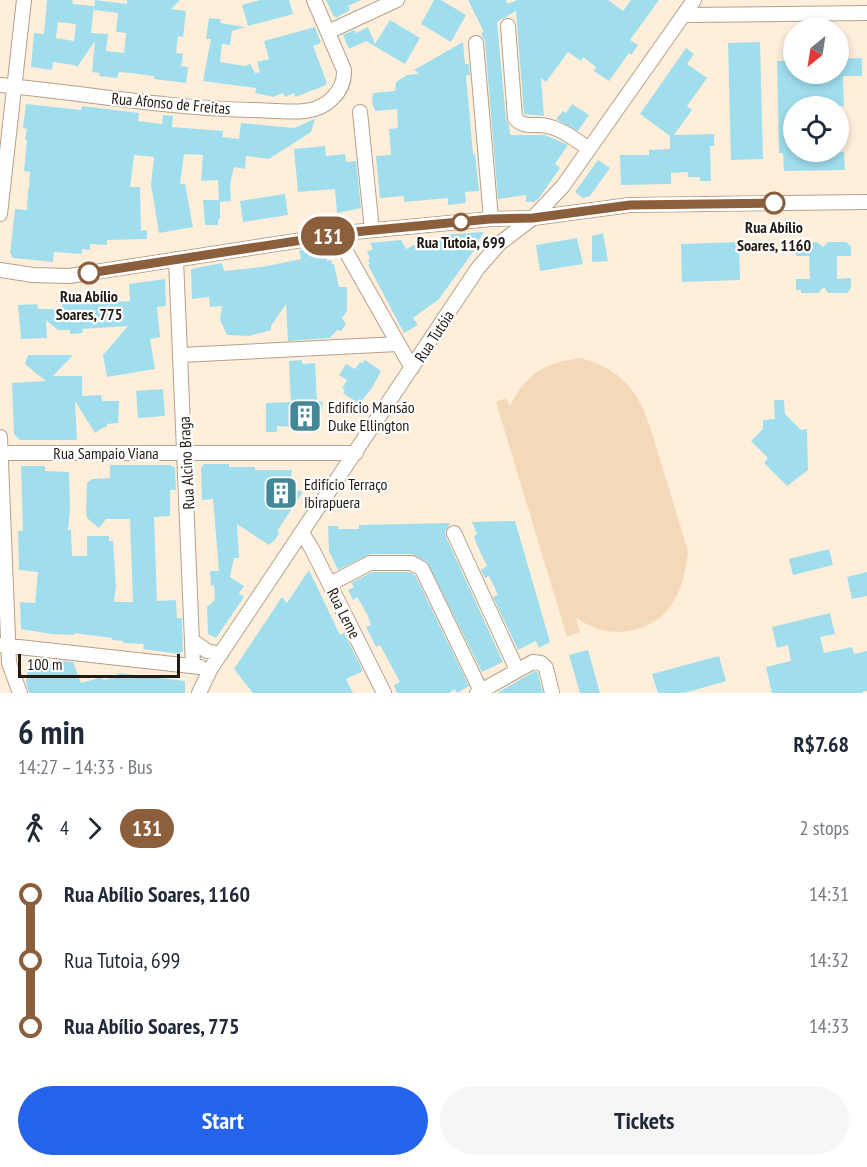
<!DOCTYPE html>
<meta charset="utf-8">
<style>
:root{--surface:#fff;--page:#f6f6f7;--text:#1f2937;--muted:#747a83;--accent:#2563eb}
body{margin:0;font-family:"PT Sans Narrow",sans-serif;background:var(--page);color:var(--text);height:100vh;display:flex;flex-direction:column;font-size:22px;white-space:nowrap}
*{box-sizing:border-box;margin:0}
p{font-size:20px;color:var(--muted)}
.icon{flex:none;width:33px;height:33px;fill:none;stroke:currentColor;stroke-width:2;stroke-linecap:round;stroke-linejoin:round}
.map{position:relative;height:693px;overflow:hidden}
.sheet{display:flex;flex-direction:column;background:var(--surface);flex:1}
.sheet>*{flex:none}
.badge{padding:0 12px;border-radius:20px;font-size:21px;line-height:39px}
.needle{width:39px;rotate:210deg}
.tools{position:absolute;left:783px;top:18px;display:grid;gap:12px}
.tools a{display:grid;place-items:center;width:66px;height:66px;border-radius:50%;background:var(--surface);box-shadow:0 3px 9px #0003;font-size:30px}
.scale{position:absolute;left:18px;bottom:15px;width:162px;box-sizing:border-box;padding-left:6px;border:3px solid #221b12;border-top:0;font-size:16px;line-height:21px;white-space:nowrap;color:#221b12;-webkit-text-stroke:4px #fff;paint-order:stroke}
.map>.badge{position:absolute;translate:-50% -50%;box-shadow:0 0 0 3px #fff}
.legs{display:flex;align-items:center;gap:9px;height:66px;padding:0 18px;font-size:20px}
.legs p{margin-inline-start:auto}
.summary{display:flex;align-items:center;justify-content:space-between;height:102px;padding:0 18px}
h1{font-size:33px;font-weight:800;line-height:45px}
.button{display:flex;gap:12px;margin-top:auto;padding:12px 18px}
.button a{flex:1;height:69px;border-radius:36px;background:var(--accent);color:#fff;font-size:24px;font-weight:800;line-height:69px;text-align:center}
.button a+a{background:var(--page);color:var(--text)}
ul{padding:0 18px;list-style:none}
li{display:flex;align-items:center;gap:21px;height:66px;font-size:22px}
li i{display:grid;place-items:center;width:9px;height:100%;margin:0 8px;background:currentColor}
li i::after{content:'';width:15px;height:15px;margin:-8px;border:4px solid;border-radius:50%;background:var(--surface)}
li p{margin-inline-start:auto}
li:first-child i{background:linear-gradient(#0000 50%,currentColor 0)}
li:last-child i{background:linear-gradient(currentColor 50%,#0000 0)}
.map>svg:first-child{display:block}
.green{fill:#f3d9b8}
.building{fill:#a0deed;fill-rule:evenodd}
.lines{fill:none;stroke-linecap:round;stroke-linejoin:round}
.minor-casing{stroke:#b4a18a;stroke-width:16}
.minor{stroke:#fff;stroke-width:14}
.line-1-casing{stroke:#fff;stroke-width:14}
.line-1{stroke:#8b5e3c;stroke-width:9}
.stop-1-dot{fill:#fff;stroke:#8b5e3c;stroke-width:3}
.labels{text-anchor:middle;stroke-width:4.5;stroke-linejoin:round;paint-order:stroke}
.street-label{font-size:16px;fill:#221b12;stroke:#fff}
.stop-label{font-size:16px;font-weight:bold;fill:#221b12;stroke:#fff}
.poi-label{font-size:16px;fill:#221b12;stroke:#fff;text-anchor:start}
</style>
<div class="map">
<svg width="867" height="693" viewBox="0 0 867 693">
<rect width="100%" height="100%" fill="#feeeda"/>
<path class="green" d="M580 358C640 373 646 414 662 466 671 494 679 522 688 551 686 570 682 592 669 608 653 630 617 638 593 627 587 625 582 621 576 618L580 632 567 637 496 402 506 398 510 406C527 373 544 363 580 358Z"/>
<path class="building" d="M47 0H72L73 4 94 6 91 33 108 34 106 51 124 53 126 33 116 32 118 13 94 10 95 0 127 4V0H180L171 9 186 11 183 37 178 36 176 53 183 54 181 66 188 67 186 83 154 79V76L130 73 119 72 117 78 99 76 100 73 92 72 95 41 77 67 74 65 53 62 52 70 31 67 34 33 44 34ZM58 22 76 24 74 41 56 38Z
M260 0H289L293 14 248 26 242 5Z
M326 0H361L348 6 350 10 336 18 335 16 334 17Z
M434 0H441L466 15 451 42 421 24Z
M468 0H506L508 4 517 0H608L623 11 631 0H659L630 40 638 45 631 55 629 53 609 81 594 71 596 67 583 57 581 61 568 52 546 82 541 78 544 116 524 114 516 11 497 22 506 119 509 125 510 135H545L568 145 555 164 560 168 539 198 534 202H526V195L498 199 485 42 481 33 484 32Z
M209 18 221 19 220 23 245 27 232 31 230 45 222 44 220 62 245 66 250 64 255 73 260 72 257 62 269 59 264 41 315 27 321 43 313 46 327 83 324 86 295 97 294 93 285 97 283 93 273 97 255 93 256 88 203 81 211 39H206Z
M390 20 420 38 405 64 366 41 349 49 343 35 354 30 356 33 368 27 375 44Z
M463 42 465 64H469L470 75H466L473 154H475L479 191 465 192 466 203 448 205V198L404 202V196L380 198 376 156 391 155 389 129 398 128 397 109 375 111 372 102 373 93 395 91 396 82 407 75 419 74 414 70Z
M760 42 763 159 731 160 728 43Z
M686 48 694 54 687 64 707 78 687 106 692 110 674 135 714 134V146H710L711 181H700V177H688V172L671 173V184L621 185 620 155H649V150L670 149V136L640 114Z
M862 58V76H843L844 106H794V152H844L845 170 784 171 783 153H779L777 61H794V74H838V59Z
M26 104 81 110 82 106 139 113 138 121 162 124 163 115 173 116 172 127 223 131 222 137 239 139 241 123 294 128 315 119 311 132 269 159 246 156 245 169 234 167 230 184 231 201 220 202V219H218V225H205L203 200H219L218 180 201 181 203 155 184 154 180 184H185L193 227 159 233 151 184 154 157 134 155 130 187H140L141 231 147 230V239L107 240V245L90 244V250L82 249V254L54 252 53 262 13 258 10 253 15 209 27 210 28 189H29L30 172 24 171 27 140H25L27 129 23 128Z
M572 104 589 115 578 131 556 119 563 111 566 113Z
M325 146 326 156 345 154 346 162 356 161 361 208 337 213 335 189 298 192 294 149Z
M598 160 610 168 590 196 583 198 575 192Z
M285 194 288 215 243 222 240 201Z
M484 232 474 247 476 248 439 299 413 318 418 325 404 333 368 265 370 264 368 260 370 258 367 252 373 249 370 243 401 240 406 249 416 244 420 251 442 238 441 235Z
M603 233 608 261 592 262V236Z
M577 238 583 264 540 271 536 245Z
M739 242 740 280 682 282 681 244Z
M799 242H817L823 247 828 242H846L851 246V256H837V279L851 278V288L847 293H828L824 287 818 293H801V290H796V279H810L809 256H796L795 247Z
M314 248 316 257 326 256 327 261 331 260 332 264H334L339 287H347V311L342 318 346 324 341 331 337 330 330 338 288 341 286 304 271 326V330L249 336 227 335 220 320 222 306 210 307 209 297 192 299 191 269 222 263 224 271 262 267 301 259 299 250Z
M165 279 166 306 157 307 160 337 150 339 155 369 107 377 103 355 128 326 82 329 83 333 70 334V330H58L46 320 47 338 21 339 18 305 37 304 38 309H55V307H62V303L87 302V304L130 301 129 284Z
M28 355H73L53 376H82V396L101 395 102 401H119L118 423 107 424V427H104L95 433 75 401 77 440H20L14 434 12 383 46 381 27 366 25 363Z
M302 360V364L315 363 317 401 323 402 319 428 277 426V432H266V403L291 402 289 361Z
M365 360 381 371 372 388 359 404 343 393 345 390 342 388 347 380 339 375 346 364 355 369 360 362 362 363Z
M163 389 165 416 138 418 136 391Z
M774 400H784L785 414 801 430 807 429 808 470 787 486 764 463 768 458 751 441 763 429V420L775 419Z
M204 464H229V467H255V470H292L291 477 296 490 303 492 277 531 279 532 275 540 269 545 237 524 239 558H234L230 577 244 586 239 593 244 597 216 638 208 634 207 607 215 600 214 585 211 586 210 571H219L213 499 202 500 201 468Z
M110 465H170L175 468 176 490H170V516L154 517 157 601 176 600 177 618H182V625L183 651 179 654 143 649 144 644 123 643V641L112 640V638L74 633V635L51 634 21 629 20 602 35 603 38 572 19 570 18 531H23L21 466H45V471L69 472 70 510 68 530H71L72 556H87V536H109V541H113L116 586 114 602H133L130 519H106L99 528 87 518 86 512 87 483 92 479 110 478Z
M515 521 550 642 539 648 536 641 518 650 493 597 498 595 489 576 485 578 481 570 487 566 476 543 474 536 477 534 472 522Z
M450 523 445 532 446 537 503 662 482 672 427 562 412 554H370L338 570 329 551 328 526H338V529H359V525Z
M829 549 833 565 793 575 789 559Z
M309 570 340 635 344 633 363 671 346 679 353 693H253L234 669 282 597 287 603Z
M372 572H410L415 575 469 686 457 693 455 689 449 693H397L394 685 400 682 380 645 376 647 366 627 371 625 367 614 357 597 353 600 348 590 354 587 351 583Z
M867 572V596L852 599 847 577Z
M830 613 835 634 820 637 824 653 852 647 854 654 867 651V691H863V693H772L766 667 791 661 788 645 777 648 772 627Z
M588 650 600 693H580L569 655Z
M719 656 726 681 684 693H658L652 674Z
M29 661 64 666 62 661 73 662 81 683 102 677 103 680 119 676 118 673 185 681V693H29L26 682Z
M535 671 538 673 543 693H497Z"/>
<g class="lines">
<g class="minor-casing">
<path id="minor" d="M684 15 867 13
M508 26 515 118C524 129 535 123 547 126 562 129 576 140 589 149
M328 32 397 0
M476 43 491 219
M0 85C83 93 166 108 250 110 267 110 287 113 305 111 326 109 345 92 344 70L314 0
M360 112 372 230
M0 214 24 0
M336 234 412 368
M176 259 193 666
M0 270 33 275 69 276 354 232 491 219 533 218 630 205 867 202
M181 355 398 344
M0 437 9 663 20 693
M0 453H356
M302 533 312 549 384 693
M454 533 517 670
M330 584 370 563H412L422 569 481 691
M193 641 207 651 221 654
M1 645 200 667
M199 693 211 668 478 268 500 243 533 218 563 186 694 0
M477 693 533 662 541 663 546 668 552 693"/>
</g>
<use href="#minor" class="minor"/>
</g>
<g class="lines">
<g class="line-1-casing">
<path id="line-1" d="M89 273 354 232 490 219 533 218 630 205 774 203"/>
</g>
<use href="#line-1" class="line-1"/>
</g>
<defs>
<g id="building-square" transform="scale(1.725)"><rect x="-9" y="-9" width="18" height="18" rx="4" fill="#448797" stroke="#fff"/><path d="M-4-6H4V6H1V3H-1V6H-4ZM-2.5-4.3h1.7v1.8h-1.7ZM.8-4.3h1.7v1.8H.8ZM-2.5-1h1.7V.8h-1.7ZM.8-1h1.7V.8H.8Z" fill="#fff"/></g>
</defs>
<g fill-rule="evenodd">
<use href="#building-square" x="305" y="416"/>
<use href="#building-square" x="281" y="493"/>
</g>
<g class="stop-1-dot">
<circle cx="774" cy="203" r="10"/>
<circle cx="461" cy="222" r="8"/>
<circle cx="89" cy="273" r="10"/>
</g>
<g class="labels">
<g class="street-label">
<text transform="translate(171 103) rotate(5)" y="6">Rua Afonso de Freitas</text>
<text transform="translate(434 336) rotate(-57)" y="6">Rua Tutóia</text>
<text x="106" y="459">Rua Sampaio Viana</text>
<text transform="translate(186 463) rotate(-93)" y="6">Rua Alcino Braga</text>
<text transform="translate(344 613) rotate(63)" y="6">Rua Leme</text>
</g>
<g class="stop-label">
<text x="774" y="233">Rua Abílio<tspan x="774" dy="18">Soares, 1160</tspan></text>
<text x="461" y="248">Rua Tutoia, 699</text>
<text x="89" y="302">Rua Abílio<tspan x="89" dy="18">Soares, 775</tspan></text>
</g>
<g class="poi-label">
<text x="328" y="413">Edifício Mansão<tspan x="328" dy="18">Duke Ellington</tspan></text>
<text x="304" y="490">Edifício Terraço<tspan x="304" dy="18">Ibirapuera</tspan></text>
</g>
</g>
</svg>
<div class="tools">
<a><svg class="needle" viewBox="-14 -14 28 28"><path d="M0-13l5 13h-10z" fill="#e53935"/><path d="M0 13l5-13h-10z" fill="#747a83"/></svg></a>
<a><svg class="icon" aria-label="locate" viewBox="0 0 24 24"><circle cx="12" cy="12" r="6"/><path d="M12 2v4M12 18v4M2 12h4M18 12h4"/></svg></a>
</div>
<div class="scale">100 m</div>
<b class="badge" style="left:328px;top:236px;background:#8b5e3c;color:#fff">131</b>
</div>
<section class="sheet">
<div class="summary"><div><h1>6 min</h1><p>14:27 – 14:33 · Bus</p></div><b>R$7.68</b></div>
<div class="legs"><svg class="icon" aria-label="walk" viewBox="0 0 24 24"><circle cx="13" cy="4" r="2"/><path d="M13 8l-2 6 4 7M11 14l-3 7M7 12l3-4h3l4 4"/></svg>4<svg class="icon" aria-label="forward" viewBox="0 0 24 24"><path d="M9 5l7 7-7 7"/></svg><b class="badge" style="background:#8b5e3c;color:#fff">131</b><p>2 stops</p></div>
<ul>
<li><i style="color:#8b5e3c"></i><b>Rua Abílio Soares, 1160</b><p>14:31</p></li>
<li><i style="color:#8b5e3c"></i><span>Rua Tutoia, 699</span><p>14:32</p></li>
<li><i style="color:#8b5e3c"></i><b>Rua Abílio Soares, 775</b><p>14:33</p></li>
</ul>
<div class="button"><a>Start</a><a>Tickets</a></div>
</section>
